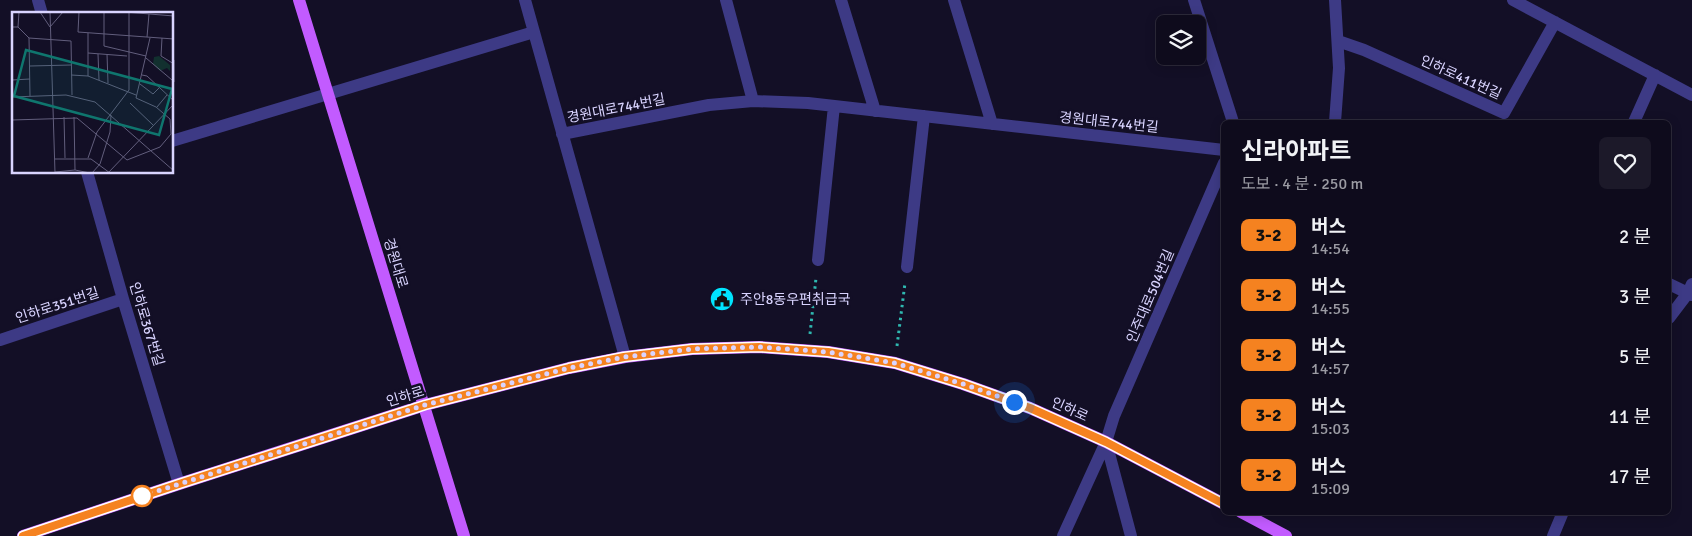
<!DOCTYPE html>
<html lang="ko">
<meta charset="utf-8">
<style>
:root{--surface:#0e0b1c;--page:#1c1929;--text:#f1f3f6;--muted:#9b9ba3;--line:#2e2b3b}
body{margin:0;font-family:Signika,"Noto Sans KR",sans-serif;background:var(--page);color:var(--text);height:100vh;display:flex;flex-direction:column;font-size:19px;white-space:nowrap}
*{box-sizing:border-box;margin:0}
p{font-size:16px;color:var(--muted)}
.icon{flex:none;width:28px;height:28px;fill:none;stroke:currentColor;stroke-width:2;stroke-linecap:round;stroke-linejoin:round}
.map{position:relative;flex:1;overflow:hidden}
.details{position:absolute;left:1221px;top:120px;width:450px;height:395px;display:flex;flex-direction:column;background:var(--surface);border-radius:8px;box-shadow:0 2px 12px #0003,0 0 0 1px var(--line)}
.details>*{flex:none}
.badge{padding:0 10px;border-radius:8px;font-size:18px;line-height:32px}
.tools{position:absolute;left:1156px;top:15px;display:grid;gap:10px}
.tools a{display:grid;place-items:center;width:50px;height:50px;border-radius:8px;background:var(--surface);box-shadow:0 2px 12px #0003,0 0 0 1px var(--line);font-size:25px}
.you{position:absolute;width:25px;height:25px;margin:-12px;border:4px solid #fff;border-radius:50%;background:#1a73e8;box-shadow:0 0 0 8px #1a73e833}
.map>.badge{position:absolute;translate:-50% -50%;box-shadow:0 0 0 2px #fff}
.round{display:grid;place-items:center;flex:none;width:52px;height:52px;border-radius:8px;background:var(--page)}
.head{display:flex;align-items:center;justify-content:space-between;height:85px;padding:0 20px}
h1{font-size:24px;font-weight:700;line-height:38px}
ul{padding:0;list-style:none}
li{display:flex;align-items:center;gap:15px;height:60px;padding:0 20px}
li div{flex:1}
li b{display:block;font-size:19px}
li em{font-style:normal}
li .badge{min-width:55px;font-weight:700;text-align:center}
.map>svg:first-child{display:block}
.lines{fill:none;stroke-linecap:round;stroke-linejoin:round}
.path{stroke:#2fb8b0;stroke-width:3;stroke-dasharray:2.5 4;stroke-linecap:butt}
.minor{stroke:#3d3a85;stroke-width:12}
.major{stroke:#c25bff;stroke-width:12}
.line-casing{stroke:#fff;stroke-width:11}
.line{stroke:#f58220;stroke-width:8}
.walk{stroke:#d9d4ff;stroke-width:5;stroke-dasharray:0 9}
.stop-dot{fill:#fff;stroke:#f58220;stroke-width:2.5}
.labels{text-anchor:middle;stroke-width:5;stroke-linejoin:round;paint-order:stroke}
.street-label{font-size:14px;fill:#d9d4ff;stroke:#130f26}
.poi-label{font-size:14px;fill:#d9d4ff;stroke:#130f26;text-anchor:start}
.inset-road{fill:none;stroke:#625e7d;stroke-width:1}
.view{fill:#0f766e;fill-opacity:0.15;stroke:#0f766e;stroke-width:2.5}
.inset-edge{fill:none;stroke:#d9d4ff;stroke-width:2.5}
</style>
<div class="map">
<svg width="1692" height="536" viewBox="0 0 1692 536">
<rect width="100%" height="100%" fill="#130f26"/>
<g class="lines">
<path class="path" d="M810 334 816 278
M897 346 905 283"/>
<path class="minor" d="M38 0 42 14
M525 0 625 357
M726 0 753 101
M841 0 875 111
M954 0 992 124
M1194 0 1233 122
M1513 0 1692 95
M1338 41 1364 50 1504 113 1555 22
M1335 122 1339 68 1335 0
M1634 122 1655 75
M562 134 709 105 753 101 808 103 1224 150
M172 141 534 32
M87 172 123 299 179 484
M818 260 834 106
M907 267 924 116
M1669 284 1692 295
M1669 318 1688 293 1692 284
M0 340 123 299
M1106 442 1131 536
M1063 536 1106 442 1114 416 1224 163
M1553 536 1563 512"/>
<path class="major" d="M299 0 464 536
M1241 512 1286 536
M23 536 179 484 425 405 569 368 625 357 692 349 759 347 828 352 895 363 963 384 1030 408 1106 442 1224 504"/>
</g>
<g class="lines">
<g class="line-casing">
<path id="line" d="M23 536 179 484 425 405 569 368 624 357 692 349 759 347 828 352 895 363 963 384 1030 408 1106 442 1224 504"/>
</g>
<use href="#line" class="line"/>
<path class="walk" d="M142 496 425 405 569 368 624 357 692 349 759 347 828 352 895 363 963 384 1014 402"/>
</g>
<defs>
<g id="civic-disc" transform="scale(1.25)"><circle r="9.5" fill="#00e5ff" stroke="#130f26"/><path d="M-.6-6.5H3V-4.5H.6V-3L4-1V1h2V6H-6V1h2V-1L-.6-3ZM-1.2 2.5V6h2.4V2.5Z" fill="#111"/></g>
</defs>
<g fill-rule="evenodd">
<use href="#civic-disc" x="722" y="299"/>
</g>
<circle class="stop-dot" cx="142" cy="496" r="10"/>
<g class="labels">
<g class="street-label">
<text transform="translate(1461 77) rotate(24)" y="5">인하로411번길</text>
<text transform="translate(616 108) rotate(-11)" y="5">경원대로744번길</text>
<text transform="translate(1109 122) rotate(6)" y="5">경원대로744번길</text>
<text transform="translate(396 263) rotate(73)" y="5">경원대로</text>
<text transform="translate(1150 296) rotate(-67)" y="5">인주대로504번길</text>
<text transform="translate(57 305) rotate(-18)" y="5">인하로351번길</text>
<text transform="translate(147 324) rotate(73)" y="5">인하로367번길</text>
<text transform="translate(405 396) rotate(-17)" y="5">인하로</text>
<text transform="translate(1070 409) rotate(24)" y="5">인하로</text>
</g>
<g class="poi-label">
<text x="740" y="304">주안8동우편취급국</text>
</g>
</g>
<g transform="translate(12 12)">
<rect width="161" height="161" fill="#130f26"/>
<path d="M147 44 158 53V59L155 56 148 59 141 52 142 45Z" fill="#12302f"/>
<path class="inset-road" d="M28 0 38 15 51 0M38 0 43 161M92 0V34L134 44M113 0 162 4M0 15H6L17 26 59 29M6 15 7 0M66 20 162 27M66 20 67 0M76 21V64M135 25 137 2M17 26 18 84M150 26 149 44 162 52M59 29 60 83M76 41 115 44M86 42 87 68M95 42 96 71M134 46 160 68M162 48V70M18 54 59 53M59 63 76 64 124 83M130 63 135 64 162 89M0 68 18 67M128 72 141 82 147 76M0 85 54 83 83 90 162 159M118 91 141 113M145 95 155 83M52 105 53 146M62 105 63 158M0 108 65 106 115 148 148 135 159 122 158 107 144 95 124 86 138 26M76 146 85 120 117 78V0M43 147H79L98 161M43 160 63 158 78 161M80 161 88 152 98 120 99 103M96 161 162 92"/>
<path class="view" d="M14 38 160 77 147 123 2 84Z"/>
<rect width="161" height="161" class="inset-edge"/>
</g>
</svg>
<div class="tools">
<a><svg class="icon" aria-label="layers" viewBox="0 0 24 24"><path d="M12 4l9 5-9 5-9-5zM3 14l9 5 9-5"/></svg></a>
</div>
<div class="you" style="left:1014px;top:402px"></div>
<section class="details">
<div class="head"><div><h1>신라아파트</h1><p>도보 · 4 분 · 250 m</p></div><a class="round"><svg class="icon" aria-label="heart" viewBox="0 0 24 24"><path d="M12 20l-8-8c-3-5 5-10 8-4 3-6 11-1 8 4z"/></svg></a></div>
<ul>
<li><span class="badge" style="background:#f58220;color:#111">3-2</span><div><b>버스</b><p>14:54</p></div><em>2 분</em></li>
<li><span class="badge" style="background:#f58220;color:#111">3-2</span><div><b>버스</b><p>14:55</p></div><em>3 분</em></li>
<li><span class="badge" style="background:#f58220;color:#111">3-2</span><div><b>버스</b><p>14:57</p></div><em>5 분</em></li>
<li><span class="badge" style="background:#f58220;color:#111">3-2</span><div><b>버스</b><p>15:03</p></div><em>11 분</em></li>
<li><span class="badge" style="background:#f58220;color:#111">3-2</span><div><b>버스</b><p>15:09</p></div><em>17 분</em></li>
</ul>
</section>
</div>
